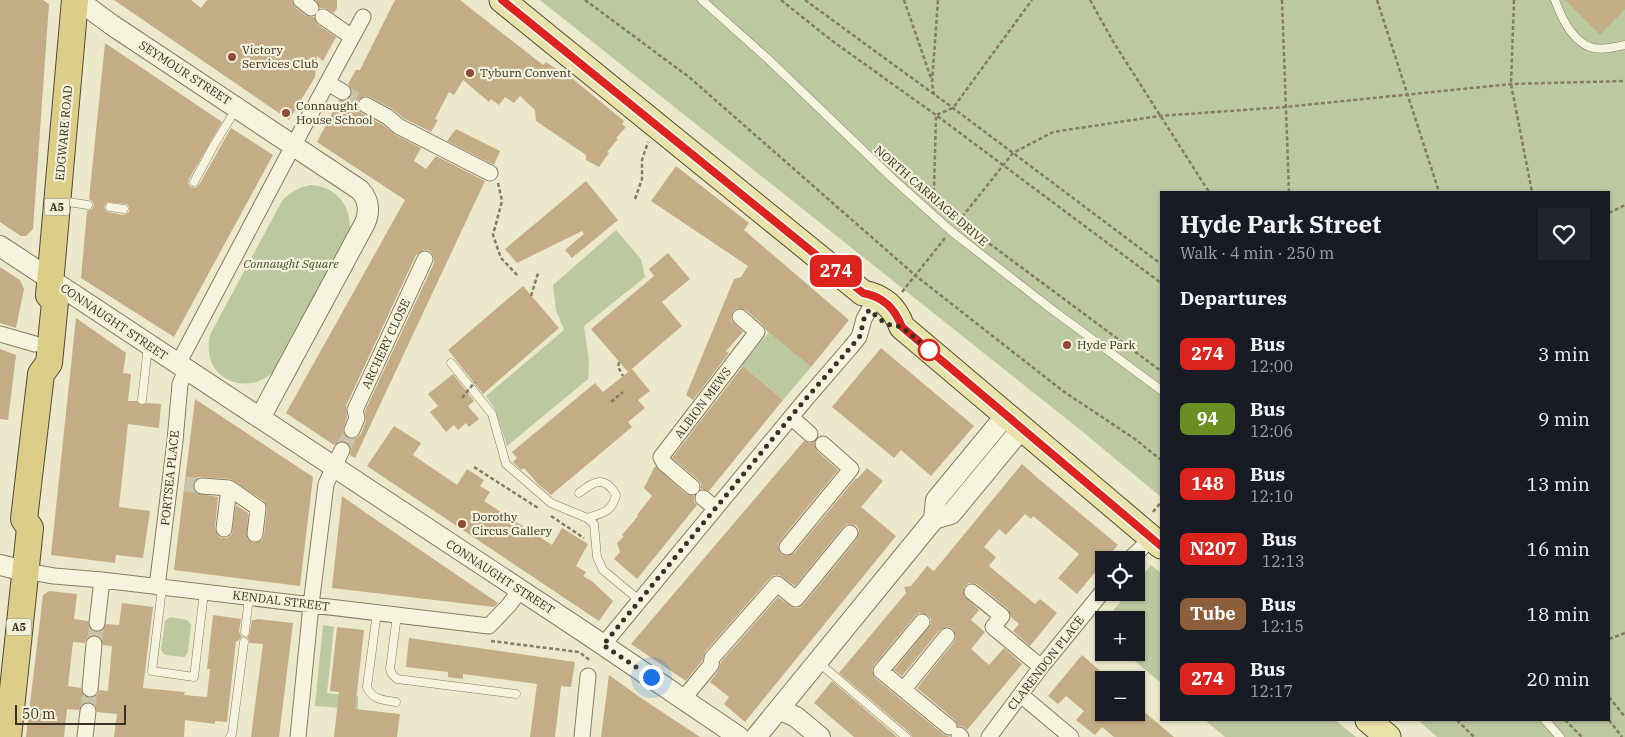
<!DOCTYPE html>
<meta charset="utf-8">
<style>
:root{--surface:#171b24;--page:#20242c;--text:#f1f3f6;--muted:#9ea1a6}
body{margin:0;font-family:"IBM Plex Serif",serif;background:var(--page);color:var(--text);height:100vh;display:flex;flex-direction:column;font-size:19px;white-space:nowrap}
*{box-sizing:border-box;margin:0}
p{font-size:16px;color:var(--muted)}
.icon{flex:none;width:28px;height:28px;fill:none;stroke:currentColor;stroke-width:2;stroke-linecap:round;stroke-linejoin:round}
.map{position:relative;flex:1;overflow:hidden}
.drawer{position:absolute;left:1160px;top:191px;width:450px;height:530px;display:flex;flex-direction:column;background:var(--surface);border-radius:0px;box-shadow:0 1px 4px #0004}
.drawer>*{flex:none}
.badge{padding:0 10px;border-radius:8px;font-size:18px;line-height:32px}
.buttons{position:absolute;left:1095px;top:551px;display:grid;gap:10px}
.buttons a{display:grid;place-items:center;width:50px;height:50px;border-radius:0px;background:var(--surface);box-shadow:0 1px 4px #0004;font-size:25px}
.scale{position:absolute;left:15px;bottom:12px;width:111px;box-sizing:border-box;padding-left:5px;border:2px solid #383223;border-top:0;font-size:14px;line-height:18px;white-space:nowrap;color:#383223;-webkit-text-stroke:4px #f3f1da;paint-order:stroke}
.you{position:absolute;width:25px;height:25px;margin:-12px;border:4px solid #fff;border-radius:50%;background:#1a73e8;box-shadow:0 0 0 8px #1a73e833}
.map>.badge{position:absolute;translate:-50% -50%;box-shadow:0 0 0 2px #fff}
h2{padding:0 20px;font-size:19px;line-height:45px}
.round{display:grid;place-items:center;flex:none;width:52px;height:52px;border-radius:0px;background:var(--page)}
.headline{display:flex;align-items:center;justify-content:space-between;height:85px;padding:0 20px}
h1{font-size:24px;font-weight:800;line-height:38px}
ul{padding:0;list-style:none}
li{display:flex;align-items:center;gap:15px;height:65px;padding:0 20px}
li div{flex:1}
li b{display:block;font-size:19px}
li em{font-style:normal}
li .badge{min-width:55px;font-weight:700;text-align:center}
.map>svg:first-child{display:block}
.green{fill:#bbc8a0}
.building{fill:#c4ad86;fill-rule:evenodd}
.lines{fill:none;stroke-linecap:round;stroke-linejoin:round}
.minor-tunnel{stroke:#c7c4aa;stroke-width:15;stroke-dasharray:15 8;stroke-linecap:butt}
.service-casing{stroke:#867d61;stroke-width:9}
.minor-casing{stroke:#867d61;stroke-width:17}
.tertiary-casing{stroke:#867d61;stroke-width:22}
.primary-casing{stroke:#554a35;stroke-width:27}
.trunk-casing{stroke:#554a35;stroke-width:28}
.path{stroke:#867d61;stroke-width:2.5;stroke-dasharray:4 2.5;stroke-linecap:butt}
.service{stroke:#f6f4de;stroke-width:8}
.minor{stroke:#f6f4de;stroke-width:15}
.tertiary{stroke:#f6f4de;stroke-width:20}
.primary{stroke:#e9e2a9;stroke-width:25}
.trunk{stroke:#dccd88;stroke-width:26}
.path-bridge{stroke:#867d61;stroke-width:2.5;stroke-dasharray:4 2.5;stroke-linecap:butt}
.line-casing{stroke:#fff;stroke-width:11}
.line{stroke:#dc241f;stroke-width:8}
.walk{stroke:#383223;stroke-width:5;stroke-dasharray:0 9}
.poi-dot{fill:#8f4a38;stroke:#f3f1da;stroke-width:2}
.stop-dot{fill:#fff;stroke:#dc241f;stroke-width:2.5}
.labels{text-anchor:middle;stroke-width:4.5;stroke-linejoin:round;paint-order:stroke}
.shield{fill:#f3f1da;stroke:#706b5a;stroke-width:1}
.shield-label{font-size:11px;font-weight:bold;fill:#383223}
.poi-label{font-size:12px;fill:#383223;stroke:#f3f1da;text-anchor:start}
.street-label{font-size:12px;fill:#383223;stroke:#f3f1da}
.park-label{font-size:12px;font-style:italic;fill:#40522c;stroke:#f3f1da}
</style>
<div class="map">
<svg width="1625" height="737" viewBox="0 0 1625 737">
<rect width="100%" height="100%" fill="#ebe8cc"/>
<path class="green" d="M540 0H1625V737H1437L1418 720H1609V192H1161V497L1083 432Z
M310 185C337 186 354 208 349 235L277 368C247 402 197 376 211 333L282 201C290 192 298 188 310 185Z
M616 230 641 259 645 277 584 326 589 362 588 379 507 446 495 409 486 396 564 330 556 310 553 285Z
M769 332 811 367 783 400 742 365Z
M1151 565 1161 573V683L1125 653 1136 652V620H1105L1128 593 1136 592V583Z
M170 617 187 620 191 625 188 652 185 657 165 655 161 650 165 621Z
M323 625 334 627 327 693 358 696V709L315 706Z
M1205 720H1335L1356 737H1225Z"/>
<path class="building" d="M0 0H43L49 4 33 229 26 236H21L0 222Z
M114 0H191L201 8 207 0H292L295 7 306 16 314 17 317 24 336 37 323 61 317 56 315 77 289 120Z
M316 0H337V8L334 13 324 8H320Z
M395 0H460L543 65 546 62 566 75 567 74 624 121 622 124 626 127 616 138 618 139 607 152 609 153 599 167 586 160V155L536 121 535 110 520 96 514 103 505 97 499 105 491 99 489 102 463 80 454 95 449 92 435 119 438 120 431 132 403 118 393 109 370 97 365 96 358 100 357 106 361 113 383 125 394 134 421 148 414 161 426 169 436 156 485 181 355 458 350 455 351 449 346 442 341 441 334 445 286 413 405 200 317 142 339 100H347L351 96V88L348 84 356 70H360ZM424 250H428L432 253 434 258V263L365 411 366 421 361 434 357 438 349 439 345 436 343 431 347 417 346 406 416 255Z
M1565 0H1625V9L1600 35Z
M105 43 222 122 189 179 188 183 191 187 195 188 199 185 231 128 273 155 174 337 81 278 87 211 92 209 94 205 92 201 89 199ZM108 202 127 204 129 207V212L124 215 107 212 104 207Z
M456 129 500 151 494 165 447 141Z
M676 166 749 223 744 230 849 320 811 367 766 330 763 325 746 310 738 308 733 311 731 320 743 332 726 351 729 353 693 400 686 395 734 279 741 277 748 266 651 201Z
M586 181 618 220 572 258 565 250 584 234 582 231 517 263 505 249Z
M668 253 690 279 662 302 682 326 628 372 591 329 654 276 649 269Z
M0 267 20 280 24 289 16 328 0 323Z
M523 286 559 328 483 394 448 350Z
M76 318 126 353 123 373 131 374 128 401H137L141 405 147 403 161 404 159 428 128 424 119 507 150 511 143 558 116 555 115 563 51 555Z
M881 348 974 426 931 476 901 450 894 458 832 407Z
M0 349 16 355 8 420 0 419Z
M743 366 783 400 709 491 701 489V484L698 480 672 458Z
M632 369 650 391 638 400 645 408 628 422 632 427 551 495 538 484 524 468 521 470 513 462 517 458 512 452 595 383 603 392Z
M453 374 474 401 468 406 479 419 469 427 466 423 458 430 454 425 446 432 430 412 438 406 428 394Z
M195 399 313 477 300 586 174 570ZM198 477 231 479 264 501 267 509 264 535 262 540 253 543 247 538 248 513 236 505 232 534 227 538H222L218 536 215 528 218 497 196 493 193 490V485Z
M394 426 421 443 413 455 457 485 467 469 484 480 480 486 490 492 484 501 552 545 562 528 588 544 576 566 586 572 583 576 593 582 613 601 599 621 367 466Z
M804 441 809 443 814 442 817 451 838 470 780 541 778 546 781 554 786 556 794 553 856 478 857 479 867 468 883 481 861 507 896 536 745 722 724 704 729 697 710 682 718 671 721 662 778 597 794 608H799L803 605 857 539 859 530 856 525 847 524 843 527 795 586 779 575H774L770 578 705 652 702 661 686 681 631 644Z
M1022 464 1040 480 1118 545 1077 594 1058 578 1079 554 1033 516 1031 519 1025 514 1006 535 999 529 984 547 996 557 989 566 1035 604 1040 599 1057 613 1030 646 1013 631 1019 624 1011 617 1008 609 977 584 969 583 964 587V596L979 610 971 620 985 632 971 649 989 665 1004 648 1022 664 967 730 962 726H958L955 720 917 688 954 642 956 637 953 629 948 627 940 630 902 676 894 670 931 624V619L928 615 919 613 915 616 874 665 872 670 875 678 943 734 950 737H912L910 733 839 673 906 593 904 587 911 586 927 566 934 571Z
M655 466 686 494 694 496V501L697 505 637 579 614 559 620 552 617 543 624 536 622 535 638 516 637 515 652 496 644 488Z
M342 496 366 513 498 603 494 607 332 588Z
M49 591 77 594 74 619 88 621 89 627 95 632 101 631 106 624 119 625 122 603 153 607 143 688 185 692 184 695 207 697 210 669H207L213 615 241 619 239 632 242 637 238 641H236L227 722 215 721V724L185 720 184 737H114L117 714 97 712 94 704 89 702 81 705 79 710 67 709 64 737H26L43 595ZM91 635H95L100 637 103 645 112 646 108 691 99 690 97 695 90 698 84 696 81 688 68 686 73 642 85 643 87 638Z
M257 619 293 623 279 737H251L263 644 250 643 247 637 250 633 252 620H256Z
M337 627 364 630 355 709 400 714 397 737H334L339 692 330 691Z
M409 638 575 662 571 687 561 686 555 737H530L537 684 463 674V679L448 677V672L406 667Z
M1082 655 1111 680H1104V712H1136V705L1174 737H1114L1102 727 1095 735 1076 720 1084 711 1066 696 1058 704 1048 696Z
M609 675 641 698 700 737H601Z
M832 681 897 737H854L814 703Z"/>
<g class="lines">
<path class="minor-tunnel" d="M343 92 366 105
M342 450 352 430
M185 484 202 486
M94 644 97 623
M88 711 90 689"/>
<g class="service-casing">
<path id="service" d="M702 0 767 58 893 179 951 231 1050 308 1161 390
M1555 0C1561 17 1571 40 1590 47 1600 51 1614 47 1625 45
M194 182 214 145 236 109
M62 201 88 205
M110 207 124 209
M451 363 492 414 506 464 551 503 587 518 594 524 597 557 603 570 639 600
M142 400 148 346
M579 493C594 481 605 475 616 495 612 512 603 513 587 518
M162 588 152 671 194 677 204 592
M377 612 367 687C372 700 384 700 396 702
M397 615 390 669 392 674 397 679 516 694
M245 632 249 597
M818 662 906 737
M1545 720 1560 737
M230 737 232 734 244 642"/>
</g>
<g class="minor-casing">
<path id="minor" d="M301 0 311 8
M323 17 352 37
M328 83 343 92
M366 105 388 117 398 126 490 173
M0 334 35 344
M178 364 285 161 363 17
M791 417 810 434
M352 430 357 418 355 410 425 259
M202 486 229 488 258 508 255 534
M692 487 664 463 661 457 757 332 740 317
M703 498 715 508
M224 529 229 488
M787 547 851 469 823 444
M1129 560 1152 538
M25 571 54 576 102 580 489 626 509 605 520 590
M157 587 175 441 180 384 186 370
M972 592 1002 616 993 627 1041 667
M922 622 881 671 949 727
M97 623 102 580
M603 645 806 399 850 348 859 337 864 319 869 310
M90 689 94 644
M904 689 947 636
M1021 695 1071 737
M683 699 711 665 712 658 777 584 796 599 850 533
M959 735 961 737
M85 737 88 711
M298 737 311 605 326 484 342 450
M582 737 588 676
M989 737 1041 667 1104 590"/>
</g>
<g class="tertiary-casing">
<path id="tertiary" d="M78 0 112 25 360 190C369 200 370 211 365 223L260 418
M0 246 584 632 739 737
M934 519 936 500 1006 415
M0 565 25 571
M779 709 796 717 820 737
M756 737 934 519 951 514 1022 428"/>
</g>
<g class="primary-casing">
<path id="primary" d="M502 0 863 293C884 297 895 308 902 327L1161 546
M1368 720 1388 737"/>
</g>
<g class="trunk-casing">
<path id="trunk" d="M8 737 30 528 24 519 41 374 49 363 55 302 49 295 75 0"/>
</g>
<path class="path" d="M585 0 689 77 916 276 1063 391 1135 439 1161 460
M781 0 831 40 936 115 1161 283
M805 0 953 108 1161 264
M904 0 932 81
M1090 0 1114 43 1209 192
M1282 0 1289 192
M1377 0 1439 192
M1514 0 1511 84 1532 192
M934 95 932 83 938 0
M498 183 502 201 493 235 501 258 518 276
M929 197 934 189 936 115 953 108 1032 0
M934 198 959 221 1161 371
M635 199 642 179V160L648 142
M1609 213 1625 205
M958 222 1013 153 1053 132 1159 116 1285 107 1511 84 1625 81
M902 292 945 238
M531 296 538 273
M619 362 618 367 623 376
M611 402 623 392
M474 467 538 508
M1153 512 1161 502
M551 516 584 538
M1609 639 1625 633
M491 641 579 652 591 661
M1609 697 1625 717
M1457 720 1474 737
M1565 720 1582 737
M1609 720 1622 737"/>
<use href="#service" class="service"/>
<use href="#minor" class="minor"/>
<use href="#tertiary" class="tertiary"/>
<use href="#primary" class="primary"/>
<use href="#trunk" class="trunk"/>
<path class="path-bridge" d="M462 398 475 382"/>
</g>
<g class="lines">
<g class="line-casing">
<path id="line" d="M502 0 863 293C884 297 895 309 902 327L1161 546"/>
</g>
<use href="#line" class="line"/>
<path class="walk" d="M651 677 603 645 798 408 850 348 860 336 864 319 869 310 886 324 902 327 929 350"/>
</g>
<g class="poi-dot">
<circle cx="232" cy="57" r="5"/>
<circle cx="470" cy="73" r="5"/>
<circle cx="286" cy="113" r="5"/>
<circle cx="1067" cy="345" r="5"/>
<circle cx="462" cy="524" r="5"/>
</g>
<circle class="stop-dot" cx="929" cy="350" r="10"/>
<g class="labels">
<g class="shield">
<rect x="44.5" y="198.5" width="25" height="17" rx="4"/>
<rect x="6.5" y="618.5" width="25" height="17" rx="4"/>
</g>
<g class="shield-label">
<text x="57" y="211">A5</text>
<text x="19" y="631">A5</text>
</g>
<g class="poi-label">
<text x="242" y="54">Victory<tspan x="242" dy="14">Services Club</tspan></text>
<text x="480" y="77">Tyburn Convent</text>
<text x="296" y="110">Connaught<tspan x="296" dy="14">House School</tspan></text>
<text x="1077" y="349">Hyde Park</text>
<text x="472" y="521">Dorothy<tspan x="472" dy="14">Circus Gallery</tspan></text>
</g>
<g class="street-label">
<text transform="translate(185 73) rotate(33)" y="4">SEYMOUR STREET</text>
<text transform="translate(64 133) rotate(-85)" y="4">EDGWARE ROAD</text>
<text transform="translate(931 196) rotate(41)" y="4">NORTH CARRIAGE DRIVE</text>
<text transform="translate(114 322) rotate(34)" y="4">CONNAUGHT STREET</text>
<text transform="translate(386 344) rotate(-65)" y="4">ARCHERY CLOSE</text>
<text transform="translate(703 403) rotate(-53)" y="4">ALBION MEWS</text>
<text transform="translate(170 478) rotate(-84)" y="4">PORTSEA PLACE</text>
<text transform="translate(500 577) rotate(33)" y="4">CONNAUGHT STREET</text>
<text transform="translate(281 601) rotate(7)" y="4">KENDAL STREET</text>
<text transform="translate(1046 663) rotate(-52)" y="4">CLARENDON PLACE</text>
</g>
<g class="park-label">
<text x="291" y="268">Connaught Square</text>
</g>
</g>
</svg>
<div class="buttons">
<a><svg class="icon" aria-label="locate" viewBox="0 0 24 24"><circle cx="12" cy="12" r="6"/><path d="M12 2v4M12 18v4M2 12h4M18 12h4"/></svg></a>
<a>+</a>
<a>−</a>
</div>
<div class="scale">50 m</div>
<div class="you" style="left:651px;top:677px"></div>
<b class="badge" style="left:836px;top:271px;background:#dc241f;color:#fff">274</b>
<section class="drawer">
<div class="headline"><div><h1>Hyde Park Street</h1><p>Walk · 4 min · 250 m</p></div><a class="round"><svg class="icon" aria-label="heart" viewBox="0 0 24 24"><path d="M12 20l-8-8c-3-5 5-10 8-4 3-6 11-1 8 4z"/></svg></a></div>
<h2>Departures</h2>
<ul>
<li><span class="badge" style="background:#dc241f;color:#fff">274</span><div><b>Bus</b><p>12:00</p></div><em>3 min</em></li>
<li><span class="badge" style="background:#6b8e23;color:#fff">94</span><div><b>Bus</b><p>12:06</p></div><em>9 min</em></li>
<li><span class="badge" style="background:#dc241f;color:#fff">148</span><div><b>Bus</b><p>12:10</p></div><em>13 min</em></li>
<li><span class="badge" style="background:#dc241f;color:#fff">N207</span><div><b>Bus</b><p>12:13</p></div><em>16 min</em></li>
<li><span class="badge" style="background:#8b5e3c;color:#fff">Tube</span><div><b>Bus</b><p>12:15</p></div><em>18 min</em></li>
<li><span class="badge" style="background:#dc241f;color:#fff">274</span><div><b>Bus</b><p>12:17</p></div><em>20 min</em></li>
</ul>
</section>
</div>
